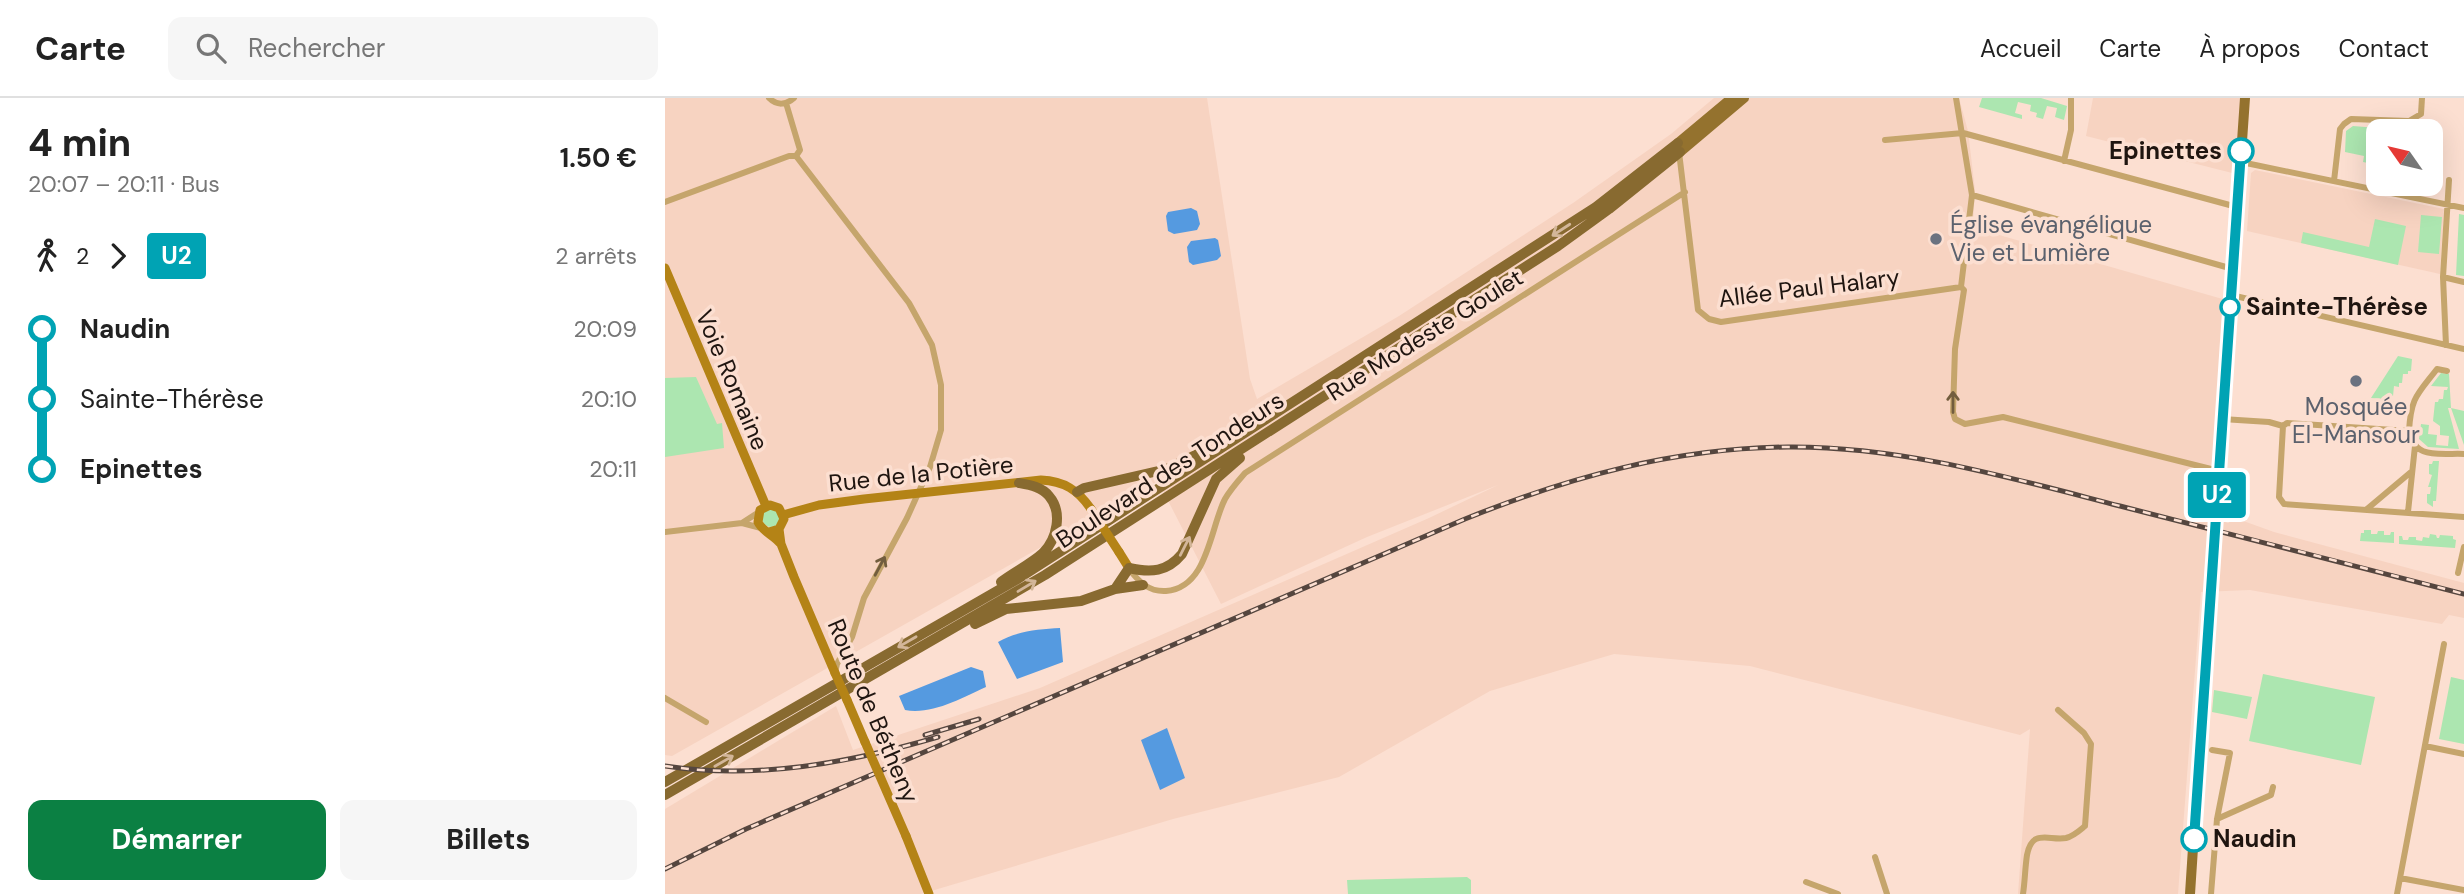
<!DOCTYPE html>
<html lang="fr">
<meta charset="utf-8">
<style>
:root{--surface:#fff;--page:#f6f6f6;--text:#222;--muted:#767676;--line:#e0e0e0;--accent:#0b8043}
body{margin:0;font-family:"DM Sans",sans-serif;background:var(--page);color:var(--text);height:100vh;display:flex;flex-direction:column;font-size:26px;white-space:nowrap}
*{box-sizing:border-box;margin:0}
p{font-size:23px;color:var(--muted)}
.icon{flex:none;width:38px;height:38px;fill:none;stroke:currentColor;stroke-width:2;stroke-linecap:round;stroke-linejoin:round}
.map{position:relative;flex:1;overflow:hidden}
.details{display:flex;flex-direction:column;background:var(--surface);width:665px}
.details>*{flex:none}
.badge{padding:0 14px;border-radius:5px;font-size:24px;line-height:46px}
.needle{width:46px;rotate:304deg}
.buttons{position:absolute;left:1701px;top:21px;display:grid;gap:14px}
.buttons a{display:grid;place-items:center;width:77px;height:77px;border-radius:14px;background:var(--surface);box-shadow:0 7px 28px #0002;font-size:35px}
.map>.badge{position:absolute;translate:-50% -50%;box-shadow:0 0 0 4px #fff}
.legs{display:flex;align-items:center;gap:10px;height:77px;padding:0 28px;font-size:23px}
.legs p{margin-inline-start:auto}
.overview{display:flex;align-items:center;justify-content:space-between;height:119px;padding:0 28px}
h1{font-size:38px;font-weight:700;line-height:52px}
.primary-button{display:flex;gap:14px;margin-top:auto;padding:14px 28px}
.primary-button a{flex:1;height:80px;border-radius:14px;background:var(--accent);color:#fff;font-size:28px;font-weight:700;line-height:80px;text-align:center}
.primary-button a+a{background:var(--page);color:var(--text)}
ul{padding:0 28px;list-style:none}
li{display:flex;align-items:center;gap:24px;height:70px;font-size:26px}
li i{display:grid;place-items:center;width:10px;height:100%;margin:0 9px;background:currentColor}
li i::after{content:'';width:18px;height:18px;margin:-9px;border:5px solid;border-radius:50%;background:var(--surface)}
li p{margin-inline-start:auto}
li:first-child i{background:linear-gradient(#0000 50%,currentColor 0)}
li:last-child i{background:linear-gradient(currentColor 50%,#0000 0)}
header{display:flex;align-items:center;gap:42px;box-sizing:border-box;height:98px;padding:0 35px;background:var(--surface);border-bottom:2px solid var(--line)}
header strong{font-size:33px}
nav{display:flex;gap:38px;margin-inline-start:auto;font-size:24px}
.search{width:490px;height:63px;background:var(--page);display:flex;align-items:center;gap:18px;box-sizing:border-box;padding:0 24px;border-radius:14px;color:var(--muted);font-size:26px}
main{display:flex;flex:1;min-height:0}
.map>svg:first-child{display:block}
.built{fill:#f7d3c1}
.green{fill:#ace6b0}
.water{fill:#559ae0}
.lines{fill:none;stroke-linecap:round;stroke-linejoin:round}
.minor{stroke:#c5a56c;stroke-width:6}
.secondary{stroke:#b48316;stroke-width:9}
.primary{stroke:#94722e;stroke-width:10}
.trunk{stroke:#886a30;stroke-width:10}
.rail-casing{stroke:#55463f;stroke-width:5}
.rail{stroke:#fcdfd1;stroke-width:2.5;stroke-dasharray:8;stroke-linecap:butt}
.secondary-bridge{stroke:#b48316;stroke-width:9}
.primary-bridge{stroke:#94722e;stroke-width:10}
.oneway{stroke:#d3b699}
.oneway2{stroke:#725d3e}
.line-1-casing{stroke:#fff;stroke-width:16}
.line-1{stroke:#00a3b4;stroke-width:10}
.stop-1-dot{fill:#fff;stroke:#00a3b4;stroke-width:3.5}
.worship-dot{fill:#6b7280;stroke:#fcdfd1;stroke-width:2.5}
.labels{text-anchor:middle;stroke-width:7;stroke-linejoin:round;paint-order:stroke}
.stop-label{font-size:24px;font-weight:bold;fill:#1f1510;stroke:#fcdfd1;text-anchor:start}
.worship-label{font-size:24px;fill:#5b616d;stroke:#fcdfd1;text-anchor:start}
.street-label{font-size:24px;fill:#1f1510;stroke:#fcdfd1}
</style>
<header>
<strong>Carte</strong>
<div class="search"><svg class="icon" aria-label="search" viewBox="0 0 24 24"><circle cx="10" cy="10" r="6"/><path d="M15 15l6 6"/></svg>Rechercher</div>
<nav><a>Accueil</a><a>Carte</a><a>À propos</a><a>Contact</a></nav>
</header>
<main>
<section class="details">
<div class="overview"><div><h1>4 min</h1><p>20:07 – 20:11 · Bus</p></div><b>1.50 €</b></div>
<div class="legs"><svg class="icon" aria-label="walk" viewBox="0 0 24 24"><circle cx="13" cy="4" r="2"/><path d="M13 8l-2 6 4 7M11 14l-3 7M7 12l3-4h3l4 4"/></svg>2<svg class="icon" aria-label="forward" viewBox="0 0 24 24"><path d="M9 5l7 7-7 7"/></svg><b class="badge" style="background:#00a3b4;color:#fff">U2</b><p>2 arrêts</p></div>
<ul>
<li><i style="color:#00a3b4"></i><b>Naudin</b><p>20:09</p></li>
<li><i style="color:#00a3b4"></i><span>Sainte-Thérèse</span><p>20:10</p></li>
<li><i style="color:#00a3b4"></i><b>Epinettes</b><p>20:11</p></li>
</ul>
<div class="primary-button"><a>Démarrer</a><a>Billets</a></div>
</section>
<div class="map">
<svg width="1799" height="796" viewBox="0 0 1799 796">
<rect width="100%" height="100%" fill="#fcdfd1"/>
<path class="built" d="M0 0H542L585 281 592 301 734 218 908 105 1006 36 1049 0H1294L1303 33 1310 92 1308 128 1310 130 1561 202 1544 406 1530 407 1531 414 1563 425 1570 420 1609 434 1799 485V520L1784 517 1777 526 1585 492 1536 494 1513 796H1353L1365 631 1355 637 1085 568 949 556 825 593 674 679 508 721 256 796H0V711L171 608 188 652 375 590 764 420 833 387 702 439 556 506 493 383 7 658 0 657Z
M1428 0H1580L1575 77 1421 38Z
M1590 72 1779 111 1775 176 1582 133 1586 75Z"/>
<path class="green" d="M1317 0H1376L1402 8 1399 22 1390 19 1392 10 1382 8 1378 21 1371 19 1372 15 1365 13 1366 7 1353 4 1350 15 1357 17V21L1314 9Z
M1754 25 1760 26 1759 33H1713V67L1698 64 1699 58 1680 54 1681 33 1688 28 1737 32Z
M1794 116 1799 117V178L1791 177Z
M1756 117 1777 119 1774 156 1753 154Z
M1710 121 1741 128 1733 167 1636 145 1638 134 1704 149Z
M1733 258 1747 261 1746 273H1743V276H1738L1737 285H1734V289L1729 288 1728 298H1724V301L1706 300Z
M1776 275 1784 276 1786 310 1799 313V347L1786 310H1783L1794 351 1763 349 1754 341 1756 326 1764 327 1763 336 1772 337 1771 347 1783 348 1784 338 1775 337V328L1768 323 1770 304H1773L1774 301H1778L1779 292H1782L1783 289 1766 288Z
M31 279 52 326 57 325 59 350 0 359V280Z
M1703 302 1736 304 1735 313H1732V309L1718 312V308H1713L1712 311H1705V308L1702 307Z
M1768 363H1774L1771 403H1768V409L1762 405V396H1765L1766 389H1763L1767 377 1764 376V366H1767Z
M97 420a9 9 0 1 1 18 0a9 9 0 1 1-18 0Z
M1699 432H1706V436H1712L1713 433H1719V437H1725L1726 434H1729V445L1695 443 1696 435H1699Z
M1765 436 1771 437 1772 440H1774L1775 437 1788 438V441L1791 442 1790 450 1734 446V438H1737L1738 442H1743L1744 439H1751V442L1757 443 1758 439 1764 440Z
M1598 576 1710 599 1696 667 1584 643Z
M1786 579 1799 582V646L1774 641Z
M1549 592 1587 599 1582 621 1547 614Z
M802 779 806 782V796H683L682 782Z"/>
<path class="water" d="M526 110 532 113 535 126 532 132 509 136 503 133 501 118 503 114Z
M550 140 553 142 556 158 552 162 528 167 524 164 522 149 526 143Z
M395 530 398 564 352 581 333 544C352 533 374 531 395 530Z
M306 569 318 573 321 589C297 600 267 617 240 612L234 598Z
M502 630 520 680 495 692 476 642Z"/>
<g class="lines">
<path class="minor" d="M104 0C112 8 121 7 129 0
M1291 0 1307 97 1296 189 1299 192 1290 251 1288 314 1290 321 1300 326 1338 319 1554 373
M121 5 135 52 131 58
M1220 42 1298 35 1572 109
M1014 54 1033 212 1044 221 1056 224 1296 189
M131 58 244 205 267 247 276 287V332L265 369 242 420 199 500 187 539 172 566 170 575
M1399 63 1406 32V0
M1576 64 1799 110
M1669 83 1675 31 1679 26 1686 21 1744 23 1756 16 1757 0
M1307 97 1568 171
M0 104 124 58H131
M1778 179 1799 184
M1566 197 1799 251
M1781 247 1778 179 1784 82
M1557 321 1604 324 1618 328 1622 325 1744 333C1746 338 1748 345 1752 349 1761 359 1786 355 1799 356
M1618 328 1614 399 1619 406 1799 419
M1744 333C1746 299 1752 297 1772 271L1782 273
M1702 411 1746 374
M1743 414 1750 348
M77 425 96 430
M0 434 77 425 94 414
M465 472C474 484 484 494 501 493 543 490 545 430 560 401 565 392 573 383 580 375L1020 94
M1793 475 1799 449
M0 600 41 624
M1760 648 1799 656
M1552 721 1606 697 1608 689
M1210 759 1222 796
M1735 780 1799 792
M1141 784 1173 796
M1358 796C1360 783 1360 770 1362 757 1367 730 1384 743 1401 740 1409 738 1414 733 1420 728L1426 646 1419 635 1393 612
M1546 796 1552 721 1565 655 1547 652
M1732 796 1779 546"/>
<path class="secondary" d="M0 170 101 408
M118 417 154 407 199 401 376 382C399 383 413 392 426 411
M114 431 116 446 129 479 170 575
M104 434 114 431 119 421 114 410 105 407 95 412 93 424C97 433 108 437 115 445
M454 454 464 470
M182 602 200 644
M241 738 264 796"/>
<path class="primary" d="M1013 45 1067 0
M1015 54 1079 0
M1552 405 1580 0
M1525 796 1544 504"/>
<path class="trunk" d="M412 394 419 390 502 371 543 351
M336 484C349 474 366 466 378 455 392 441 398 414 384 398 377 389 365 387 354 385
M450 491 464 470C486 475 502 474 517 456L551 381 575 360
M310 526 341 511 416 503 450 491 478 487
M0 684 351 482 931 109 1013 45
M0 697 380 477 893 148 944 111 1015 54"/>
<g class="rail-casing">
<path id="rail" d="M260 637 314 621
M0 668C92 682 184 665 273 639
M0 771 81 731 206 677 800 421C904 379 1010 350 1123 349 1236 348 1346 380 1455 408 1570 437 1685 466 1799 496"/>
</g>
<use href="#rail" class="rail"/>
<path class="secondary-bridge" d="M426 411 454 454
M170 575 182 602
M200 644 241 738"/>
<path class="primary-bridge" d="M1544 504 1552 405"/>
</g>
<defs><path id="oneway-shaft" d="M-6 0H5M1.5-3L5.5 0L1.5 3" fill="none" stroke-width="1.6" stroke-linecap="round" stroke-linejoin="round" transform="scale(1.75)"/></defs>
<g class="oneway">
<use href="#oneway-shaft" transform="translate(896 132) rotate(147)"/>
<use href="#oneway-shaft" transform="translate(520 448) rotate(-63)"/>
<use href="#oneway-shaft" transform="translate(362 488) rotate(-31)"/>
<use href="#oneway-shaft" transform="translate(242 544) rotate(150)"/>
<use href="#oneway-shaft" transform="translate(59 663) rotate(-30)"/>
</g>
<g class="oneway2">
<use href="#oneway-shaft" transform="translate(1288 304) rotate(-90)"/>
<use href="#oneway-shaft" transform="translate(215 468) rotate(-62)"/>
</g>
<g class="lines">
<g class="line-1-casing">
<path id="line-1" d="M1529 741 1576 53"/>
</g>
<use href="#line-1" class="line-1"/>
</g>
<g class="stop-1-dot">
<circle cx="1576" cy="53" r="12"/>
<circle cx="1565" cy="209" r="9"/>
<circle cx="1529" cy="741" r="12"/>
</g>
<g class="worship-dot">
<circle cx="1271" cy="141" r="7"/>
<circle cx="1691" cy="283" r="7"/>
</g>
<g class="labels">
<g class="stop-label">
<text x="1557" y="61" text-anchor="end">Epinettes</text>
<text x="1581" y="217">Sainte-Thérèse</text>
<text x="1548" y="749">Naudin</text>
</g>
<g class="worship-label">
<text x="1285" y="135">Église évangélique<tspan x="1285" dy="28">Vie et Lumière</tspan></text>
<text x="1691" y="317" text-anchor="middle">Mosquée<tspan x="1691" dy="28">El-Mansour</tspan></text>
</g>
<g class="street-label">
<text transform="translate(1144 190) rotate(-7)" y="8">Allée Paul Halary</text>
<text transform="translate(760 237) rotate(-32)" y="8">Rue Modeste Goulet</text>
<text transform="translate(67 282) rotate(67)" y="8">Voie Romaine</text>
<text transform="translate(505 372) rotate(-33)" y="8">Boulevard des Tondeurs</text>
<text transform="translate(256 376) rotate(-6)" y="8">Rue de la Potière</text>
<text transform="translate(208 613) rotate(67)" y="8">Route de Bétheny</text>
</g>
</g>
</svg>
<div class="buttons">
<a><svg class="needle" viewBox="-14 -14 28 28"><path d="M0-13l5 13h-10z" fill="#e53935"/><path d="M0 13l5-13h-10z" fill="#767676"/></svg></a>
</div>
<b class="badge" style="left:1552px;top:397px;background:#00a3b4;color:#fff">U2</b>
</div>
</main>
